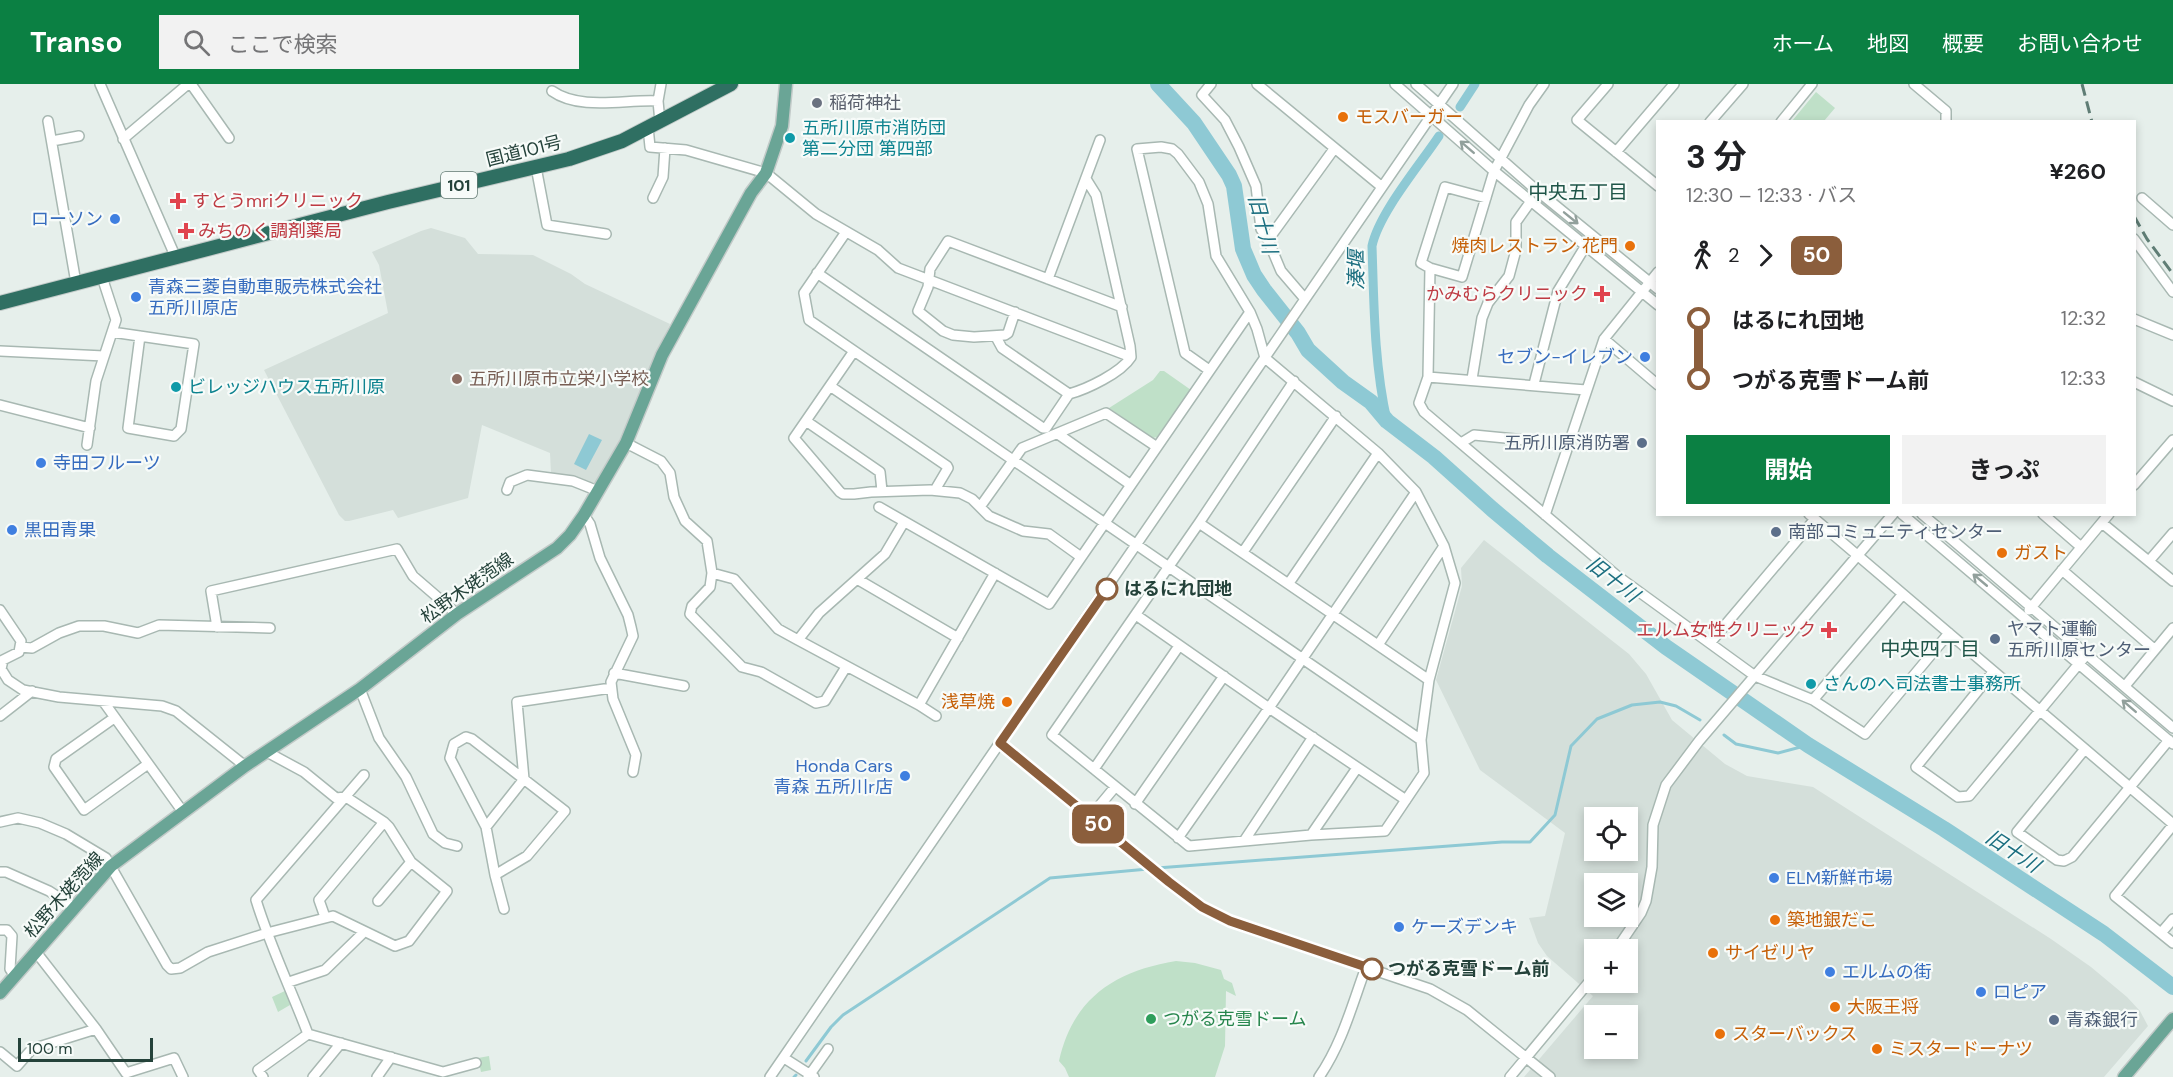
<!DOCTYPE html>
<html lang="ja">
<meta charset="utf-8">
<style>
:root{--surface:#fff;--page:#f2f2f2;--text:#202124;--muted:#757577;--accent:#0b8043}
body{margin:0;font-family:"DM Sans","Noto Sans JP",sans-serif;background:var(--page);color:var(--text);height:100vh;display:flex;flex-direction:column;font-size:22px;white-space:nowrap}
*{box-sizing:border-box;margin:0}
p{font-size:20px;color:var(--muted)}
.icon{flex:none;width:33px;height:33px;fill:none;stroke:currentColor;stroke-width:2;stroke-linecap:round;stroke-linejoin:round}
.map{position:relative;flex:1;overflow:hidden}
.drawer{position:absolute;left:1656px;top:36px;width:480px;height:396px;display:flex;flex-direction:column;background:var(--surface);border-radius:0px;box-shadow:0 3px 9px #0003}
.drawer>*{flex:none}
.badge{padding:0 12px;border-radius:9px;font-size:21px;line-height:39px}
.fabs{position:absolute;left:1584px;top:723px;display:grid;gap:12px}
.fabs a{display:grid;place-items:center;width:54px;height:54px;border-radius:0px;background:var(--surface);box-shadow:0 3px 9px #0003;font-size:30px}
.scale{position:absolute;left:18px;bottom:15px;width:135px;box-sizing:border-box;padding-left:6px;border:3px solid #24423a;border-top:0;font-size:16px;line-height:21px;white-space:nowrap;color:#24423a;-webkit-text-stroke:4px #f7fbf9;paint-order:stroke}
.map>.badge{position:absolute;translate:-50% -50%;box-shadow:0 0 0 3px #fff}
.legs{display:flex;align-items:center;gap:9px;height:66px;padding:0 30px;font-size:20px}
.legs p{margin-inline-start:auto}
.headline{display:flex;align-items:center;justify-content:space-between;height:102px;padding:0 30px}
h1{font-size:33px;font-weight:700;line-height:45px}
.button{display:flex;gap:12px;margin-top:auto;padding:12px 30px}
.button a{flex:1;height:69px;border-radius:0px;background:var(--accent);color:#fff;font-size:24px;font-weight:700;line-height:69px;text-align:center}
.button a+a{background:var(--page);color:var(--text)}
ul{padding:0 30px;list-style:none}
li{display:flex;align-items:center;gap:21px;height:60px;font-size:22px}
li i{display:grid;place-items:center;width:9px;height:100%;margin:0 8px;background:currentColor}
li i::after{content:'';width:15px;height:15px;margin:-8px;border:4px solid;border-radius:50%;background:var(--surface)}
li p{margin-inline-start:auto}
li:first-child i{background:linear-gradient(#0000 50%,currentColor 0)}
li:last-child i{background:linear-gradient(currentColor 50%,#0000 0)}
header{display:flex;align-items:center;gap:36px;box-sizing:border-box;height:84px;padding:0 30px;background:var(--accent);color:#fff}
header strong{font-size:28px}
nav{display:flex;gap:33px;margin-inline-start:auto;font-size:21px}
.search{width:420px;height:54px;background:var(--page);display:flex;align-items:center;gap:15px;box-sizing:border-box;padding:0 21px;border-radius:0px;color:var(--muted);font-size:22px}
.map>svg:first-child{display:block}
.built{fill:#d4dfda;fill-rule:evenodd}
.green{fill:#bfe0c8}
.water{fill:#8ec9d4}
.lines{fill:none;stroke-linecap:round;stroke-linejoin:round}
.stream{stroke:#8ec9d4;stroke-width:3}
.canal{stroke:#8ec9d4;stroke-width:9}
.river{stroke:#8ec9d4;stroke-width:16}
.minor-casing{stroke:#a8b8b2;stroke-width:12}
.major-casing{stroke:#c2cac8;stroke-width:15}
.highway-casing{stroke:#c2cac8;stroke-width:16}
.minor{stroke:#fff;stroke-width:9}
.major{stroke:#6aa596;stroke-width:12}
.highway{stroke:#2f6f62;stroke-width:14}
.rail{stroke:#5f7d75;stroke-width:3;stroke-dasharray:12 6;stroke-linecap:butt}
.oneway{stroke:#92a09c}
.line-1-casing{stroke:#fff;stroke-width:14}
.line-1{stroke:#8b5e3c;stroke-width:9}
.worship-dot{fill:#6b7280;stroke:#f7fbf9;stroke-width:2}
.food-dot{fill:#e8710a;stroke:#f7fbf9;stroke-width:2}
.culture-dot{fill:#0f9aa8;stroke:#f7fbf9;stroke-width:2}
.health-dot{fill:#e0444e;stroke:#f7fbf9;stroke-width:2}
.shop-dot{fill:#3f7fe0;stroke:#f7fbf9;stroke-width:2}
.education-dot{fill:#8d6e63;stroke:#f7fbf9;stroke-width:2}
.service-dot{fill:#5c6f8a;stroke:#f7fbf9;stroke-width:2}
.stop-1-dot{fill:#fff;stroke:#8b5e3c;stroke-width:3}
.leisure-dot{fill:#2e9e5b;stroke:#f7fbf9;stroke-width:2}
.labels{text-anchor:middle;stroke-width:4.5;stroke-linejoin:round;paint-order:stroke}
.shield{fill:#f7fbf9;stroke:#637a73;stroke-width:1.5}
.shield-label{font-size:16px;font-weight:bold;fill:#24423a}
.worship-label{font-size:18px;fill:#5b616d;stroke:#f7fbf9;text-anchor:start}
.food-label{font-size:18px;fill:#c56008;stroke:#f7fbf9;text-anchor:start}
.culture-label{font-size:18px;fill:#0d838f;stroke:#f7fbf9;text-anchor:start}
.street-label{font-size:18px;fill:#24423a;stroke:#f7fbf9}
.health-label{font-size:18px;fill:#be3a42;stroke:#f7fbf9;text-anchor:start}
.shop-label{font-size:18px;fill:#366cbe;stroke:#f7fbf9;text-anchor:start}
.education-label{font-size:18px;fill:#785e54;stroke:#f7fbf9;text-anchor:start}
.service-label{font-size:18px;fill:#4e5e75;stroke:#f7fbf9;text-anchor:start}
.stop-label{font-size:18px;font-weight:bold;fill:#24423a;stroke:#f7fbf9;text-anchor:start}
.leisure-label{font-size:18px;fill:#27864d;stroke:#f7fbf9;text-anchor:start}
.neighbourhood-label{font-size:20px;fill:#1f5548;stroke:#f7fbf9}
.water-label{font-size:20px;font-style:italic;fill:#1c6f80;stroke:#f7fbf9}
</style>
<header>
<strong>Transo</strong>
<div class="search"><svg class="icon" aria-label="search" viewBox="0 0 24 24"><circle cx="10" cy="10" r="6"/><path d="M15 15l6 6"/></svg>ここで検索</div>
<nav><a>ホーム</a><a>地図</a><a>概要</a><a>お問い合わせ</a></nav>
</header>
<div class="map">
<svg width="2173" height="993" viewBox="0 0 2173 993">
<rect width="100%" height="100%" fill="#e6efeb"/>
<path class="built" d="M431 144 465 154 478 170 533 171 571 190 585 200 670 240 617 361 595 399 551 389 550 369 482 341 468 414 398 434 393 426 349 437H345L339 431 264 286 388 229 379 181 372 168 421 147Z
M1484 456 1629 570 1646 590 1672 636 1725 680 1747 692 1813 703 2051 855 2091 883 2127 913 2140 927 2148 942 2104 993H1524L1593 912 1547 872 1538 859 1529 834 1545 832 1565 749 1480 686 1436 596 1462 502 1461 484ZM1594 734H1628V766H1594ZM1594 800H1628V832H1594ZM1594 866H1628V898H1594ZM1594 932H1628V964H1594Z"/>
<path class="green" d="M1816 8 1835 24 1824 37H1792Z
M1160 287H1164L1191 306 1157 353 1153 354 1109 324 1153 296Z
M1176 877 1195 879 1221 886 1224 895 1232 899 1236 912 1226 907 1225 962 1215 993H1069L1065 984 1059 977C1073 914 1115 887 1176 877Z
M287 906 290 921 278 928 272 913Z
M489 972 491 986 481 988 478 974Z"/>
<path class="water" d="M589 350 602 356 586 386 574 380Z"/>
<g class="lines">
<path class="stream" d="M1724 651 1736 660 1778 669 1808 661
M1157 784 1502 758H1530L1555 731 1571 662 1597 635 1632 621 1660 618 1676 622 1700 636
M806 977 831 943 843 931 1050 794 1148 785
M794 993 796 991"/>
<path class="canal" d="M1460 23 1475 0
M1387 337C1374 279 1374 221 1372 162 1379 129 1419 82 1439 52"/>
<path class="river" d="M1158 0 1194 39 1229 91 1234 102 1243 165 1254 191 1264 206 1298 249 1308 266 1343 298 1371 318 1387 337 1434 373 1492 425 1548 472 1666 563 1808 661 1944 745 2104 850 2173 903"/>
<g class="minor-casing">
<path id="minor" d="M100 0 176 174
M191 0 229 54
M1211 0 1202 11 1225 36 1239 63 1256 102 1261 145 1268 156 1334 65
M1257 0 1382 103
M1395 0 1494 87 1658 221
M1416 0 1534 104 1658 205
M1608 0 1577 36 1658 102
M1914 0 1946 27V38
M552 7C580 27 626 15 658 17
M48 37 76 199
M660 38 658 17 661 0
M1710 38 1743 0
M1781 38 1812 0
M648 43 650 63 686 66 766 89 816 130 878 166 898 184 1131 273
M123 55 188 0
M52 57 79 52
M1616 68 1674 0
M536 83 547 141 606 150
M653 114 663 93 665 64
M1486 114 1445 103 1421 179 1430 184 1462 193 1494 87 1529 21 1544 0
M2142 114 2173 141
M846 148 804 209 809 236 1421 656
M2134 155 2173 208
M1268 156 1281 187 1305 215
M1430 184 1428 293 1419 319 1424 328 1616 491 1755 592 1813 616 1865 650 1949 549
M817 189 1043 344H1046L1069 310
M1048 195 1100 56
M1015 228 1008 249 1005 251 974 253 953 251 943 247 918 227 928 203 930 185 948 157 1122 223
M2134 235 2173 251
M112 248 194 260 181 345 174 352 128 344 140 252
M996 253 1002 264 1069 310C1087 305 1121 289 1131 273L1130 262 1096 111 1086 95
M1604 255 1658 301
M0 267 104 272
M854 267 794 354 840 408 843 410H854L871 408 930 406 960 409 972 415 989 432 1023 447 1049 450 1081 473
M1209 286 1185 269 1137 65 1161 63 1172 65 1178 70 1199 98 1208 120 1216 172 1250 228 1257 245 1265 274 1378 369 1416 408 1444 462 1455 499 1429 596 1421 656 1424 689 1385 747 1311 751 1189 762 1052 651 1199 439 1294 297
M1428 293 1586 306
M1472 295 1482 234 1488 219 1509 192 1516 166V138L1531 117
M2134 298 2173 317
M1534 300 1558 207 1588 158
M830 302 947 382 948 384 935 406
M0 321 90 344
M806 337 880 388 882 407
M1058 350 1131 401
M626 359 661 377 670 389 674 413 685 437 707 457 712 489 734 495 778 545 798 556
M1461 359 1474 351 1569 360
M87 361 96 297 116 236 102 193
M2134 401 2173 356
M507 406 510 398 527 391 573 397 598 407
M879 423 1049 520 1250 228
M980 423 1022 364 1106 329 1157 363
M1809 430 2173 740
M1902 430 2173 660
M1922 430 2173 644
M2043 430 2081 463
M584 431 590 440 600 474 628 531 631 543 633 552 611 598 613 615 636 671 633 688
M1545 431 1604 255 1658 188
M904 438 885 470 819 529 798 556 919 621 995 489
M1199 439 1429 596
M2102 439 2173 497
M1243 468 1336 332
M2149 477 2173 449
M2062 486 2154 565
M712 489 710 503 692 522 690 530 742 583 761 588 816 619 825 617 846 583
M857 495 958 554
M1289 499 1378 369
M0 526 21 557 19 568 3 576 1 585 8 596 23 606 59 613 162 622 176 627 245 682
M2029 526 2109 430
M1136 531 1269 624 1406 716
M217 543 211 507 397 465 413 492 457 530
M1710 559 1815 435
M1378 561 1444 462
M20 563 32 564 59 549 79 542H104L138 549 159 541 270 544
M1993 588 1916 683 1958 713 1969 712 2087 570
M614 589 684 602
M2125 602 2173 544
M360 605 379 654 406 693 433 750 445 759 457 762
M1813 616 1903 510
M103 617 183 728
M919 621 936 632
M0 632 32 607
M114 634 56 675 54 683 84 726 148 680
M466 653 472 655 565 727 527 772 495 791 486 743 450 674 454 660Z
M1000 659 1169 798 1202 823 1230 837 1264 849 1430 905 1467 926 1550 993
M2085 665 2017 748 2057 776 2064 777 2072 773 2169 656
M1094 685 1179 562
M1135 720 1224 592
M1090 733 1115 703
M0 738 18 734 40 739 66 750 106 774 167 881 171 885 180 884 208 868 267 849 333 832 395 862 409 857 447 807 411 778 389 743 384 738 346 713 336 714 304 688 267 668
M2173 741 2115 812 2173 859
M486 743 524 695 517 618 611 604
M1311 751 1357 684
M1178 754 1269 624 1416 408
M1244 757 1313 653
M0 788H6L49 807 75 824
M495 791 504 825
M378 817 411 778
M325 833 319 816 384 738
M0 846H7L12 852 10 885 15 892
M2161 849 2173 835
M1616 866 1641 829 1646 817 1652 783 1653 741 1666 701 1699 657 1893 430
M36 868 96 945 126 989 174 974 183 993
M289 898 325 886 364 848
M308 950C291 905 270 862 256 816L364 691
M308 950 443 988 476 979
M0 968 17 982 32 965 96 945
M784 974 814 993
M263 993 258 986 308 950
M313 993 341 959
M377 993 391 973
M770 993 1453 0
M808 993 828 965
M1319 993C1342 960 1352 921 1366 883
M1510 993 1594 892"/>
</g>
<g class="major-casing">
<path id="major" d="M0 909 111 782 245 682 360 605 457 530 557 464 570 451 584 431 626 359 662 271 751 109 766 89 782 42 786 0
M2124 993 2173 935"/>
</g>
<g class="highway-casing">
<path id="highway" d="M0 219 388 118 569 75 622 57 731 0"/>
</g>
<use href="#minor" class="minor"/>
<use href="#major" class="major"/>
<use href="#highway" class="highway"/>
<path class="rail" d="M2082 0 2092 38
M2134 132 2147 155 2173 190"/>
</g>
<defs><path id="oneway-shaft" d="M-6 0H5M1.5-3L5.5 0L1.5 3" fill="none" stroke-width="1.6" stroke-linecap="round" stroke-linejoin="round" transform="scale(1.5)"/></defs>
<g class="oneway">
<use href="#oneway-shaft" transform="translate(1467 63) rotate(-139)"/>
<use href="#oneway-shaft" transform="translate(1571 134) rotate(39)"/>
<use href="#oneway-shaft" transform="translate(1980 496) rotate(-140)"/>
<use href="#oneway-shaft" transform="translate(2129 622) rotate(-139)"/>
</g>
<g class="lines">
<g class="line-1-casing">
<path id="line-1" d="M1107 505 1000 659 1169 798 1202 823 1230 837 1372 885"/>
</g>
<use href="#line-1" class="line-1"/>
</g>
<circle class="worship-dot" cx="817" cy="19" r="6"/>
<g class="food-dot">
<circle cx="1343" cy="33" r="6"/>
<circle cx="1630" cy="162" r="6"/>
<circle cx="2002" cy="469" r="6"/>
<circle cx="1007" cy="618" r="6"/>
<circle cx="1775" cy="836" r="6"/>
<circle cx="1713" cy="869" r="6"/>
<circle cx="1835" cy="923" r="6"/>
<circle cx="1720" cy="950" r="6"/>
<circle cx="1877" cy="965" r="6"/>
</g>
<g class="culture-dot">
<circle cx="790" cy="54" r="6"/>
<circle cx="176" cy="303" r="6"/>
<circle cx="1811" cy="600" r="6"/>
</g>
<g class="health-dot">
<path d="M175 108h6v6h6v6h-6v6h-6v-6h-6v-6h6z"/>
<path d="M183 138h6v6h6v6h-6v6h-6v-6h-6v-6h6z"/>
<path d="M1599 201h6v6h6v6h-6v6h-6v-6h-6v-6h6z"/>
<path d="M1826 537h6v6h6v6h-6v6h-6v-6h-6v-6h6z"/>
</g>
<g class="shop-dot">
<circle cx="115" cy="135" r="6"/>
<circle cx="136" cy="213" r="6"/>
<circle cx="1645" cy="273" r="6"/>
<circle cx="41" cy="379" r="6"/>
<circle cx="12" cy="446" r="6"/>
<circle cx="905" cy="692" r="6"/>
<circle cx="1774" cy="794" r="6"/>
<circle cx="1399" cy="843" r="6"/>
<circle cx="1830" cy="888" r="6"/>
<circle cx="1981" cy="908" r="6"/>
</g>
<circle class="education-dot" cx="457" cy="295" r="6"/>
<g class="service-dot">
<circle cx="1642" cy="359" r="6"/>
<circle cx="1776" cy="448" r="6"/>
<circle cx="1995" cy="555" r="6"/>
<circle cx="2054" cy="936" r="6"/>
</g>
<g class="stop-1-dot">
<circle cx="1107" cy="505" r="10"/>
<circle cx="1372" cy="885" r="10"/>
</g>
<circle class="leisure-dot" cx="1151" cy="935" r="6"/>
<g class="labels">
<rect class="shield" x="441" y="88" width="36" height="26" rx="4.5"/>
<g class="shield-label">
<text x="459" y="107">101</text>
</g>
<g class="worship-label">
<text x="829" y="25">稲荷神社</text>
</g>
<g class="food-label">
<text x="1355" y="39">モスバーガー</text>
<text x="1618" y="168" text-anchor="end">焼肉レストラン 花門</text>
<text x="2014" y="475">ガスト</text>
<text x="995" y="624" text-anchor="end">浅草焼</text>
<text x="1787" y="842">築地銀だこ</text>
<text x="1725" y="875">サイゼリヤ</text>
<text x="1847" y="929">大阪王将</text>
<text x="1732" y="956">スターバックス</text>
<text x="1889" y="971">ミスタードーナツ</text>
</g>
<g class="culture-label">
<text x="802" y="50">五所川原市消防団<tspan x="802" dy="21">第二分団 第四部</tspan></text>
<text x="188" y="309">ビレッジハウス五所川原</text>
<text x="1823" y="606">さんのへ司法書士事務所</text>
</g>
<g class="street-label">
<text transform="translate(524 67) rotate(-14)" y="6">国道101号</text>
<text transform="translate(467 504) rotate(-35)" y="6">松野木姥萢線</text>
<text transform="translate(64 811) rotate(-48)" y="6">松野木姥萢線</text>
</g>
<g class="health-label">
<text x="192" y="123">すとうmriクリニック</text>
<text x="198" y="153">みちのく調剤薬局</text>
<text x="1588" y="216" text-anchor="end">かみむらクリニック</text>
<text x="1816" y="552" text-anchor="end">エルム女性クリニック</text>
</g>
<g class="shop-label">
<text x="103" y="141" text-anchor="end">ローソン</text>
<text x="148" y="209">青森三菱自動車販売株式会社<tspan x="148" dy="21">五所川原店</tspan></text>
<text x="1633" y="279" text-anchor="end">セブン-イレブン</text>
<text x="53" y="385">寺田フルーツ</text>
<text x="24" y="452">黒田青果</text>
<text x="893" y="688" text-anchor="end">Honda Cars<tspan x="893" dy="21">青森 五所川r店</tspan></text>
<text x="1786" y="800">ELM新鮮市場</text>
<text x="1411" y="849">ケーズデンキ</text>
<text x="1842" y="894">エルムの街</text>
<text x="1993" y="914">ロピア</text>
</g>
<g class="education-label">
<text x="469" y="301">五所川原市立栄小学校</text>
</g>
<g class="service-label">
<text x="1630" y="365" text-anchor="end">五所川原消防署</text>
<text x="1788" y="454">南部コミュニティセンター</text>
<text x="2007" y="551">ヤマト運輸<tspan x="2007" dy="21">五所川原センター</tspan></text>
<text x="2066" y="942">青森銀行</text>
</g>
<g class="stop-label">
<text x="1124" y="511">はるにれ団地</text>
<text x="1388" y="891">つがる克雪ドーム前</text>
</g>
<g class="leisure-label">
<text x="1163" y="941">つがる克雪ドーム</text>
</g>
<g class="neighbourhood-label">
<text x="1578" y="115">中央五丁目</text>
<text x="1930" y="572">中央四丁目</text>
</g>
<g class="water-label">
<text transform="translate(1263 140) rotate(75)" y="7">旧十川</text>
<text transform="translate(1356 186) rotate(-90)" y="7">湊堰</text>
<text transform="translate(1613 495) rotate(38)" y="7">旧十川</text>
<text transform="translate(2013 767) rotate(33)" y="7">旧十川</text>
</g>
</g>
</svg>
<div class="fabs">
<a><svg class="icon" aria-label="locate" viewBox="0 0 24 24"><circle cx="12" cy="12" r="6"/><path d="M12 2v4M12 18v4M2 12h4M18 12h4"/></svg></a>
<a><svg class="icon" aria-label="layers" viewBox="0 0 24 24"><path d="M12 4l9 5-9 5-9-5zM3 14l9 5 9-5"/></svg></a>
<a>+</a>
<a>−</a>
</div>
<div class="scale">100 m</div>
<b class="badge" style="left:1098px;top:740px;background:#8b5e3c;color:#fff">50</b>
<section class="drawer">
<div class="headline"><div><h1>3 分</h1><p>12:30 – 12:33 · バス</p></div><b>¥260</b></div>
<div class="legs"><svg class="icon" aria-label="walk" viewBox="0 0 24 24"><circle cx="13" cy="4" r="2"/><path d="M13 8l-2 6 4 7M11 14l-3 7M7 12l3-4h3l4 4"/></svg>2<svg class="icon" aria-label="forward" viewBox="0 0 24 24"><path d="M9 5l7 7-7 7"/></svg><b class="badge" style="background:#8b5e3c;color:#fff">50</b></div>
<ul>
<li><i style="color:#8b5e3c"></i><b>はるにれ団地</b><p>12:32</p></li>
<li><i style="color:#8b5e3c"></i><b>つがる克雪ドーム前</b><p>12:33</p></li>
</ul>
<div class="button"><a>開始</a><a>きっぷ</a></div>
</section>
</div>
